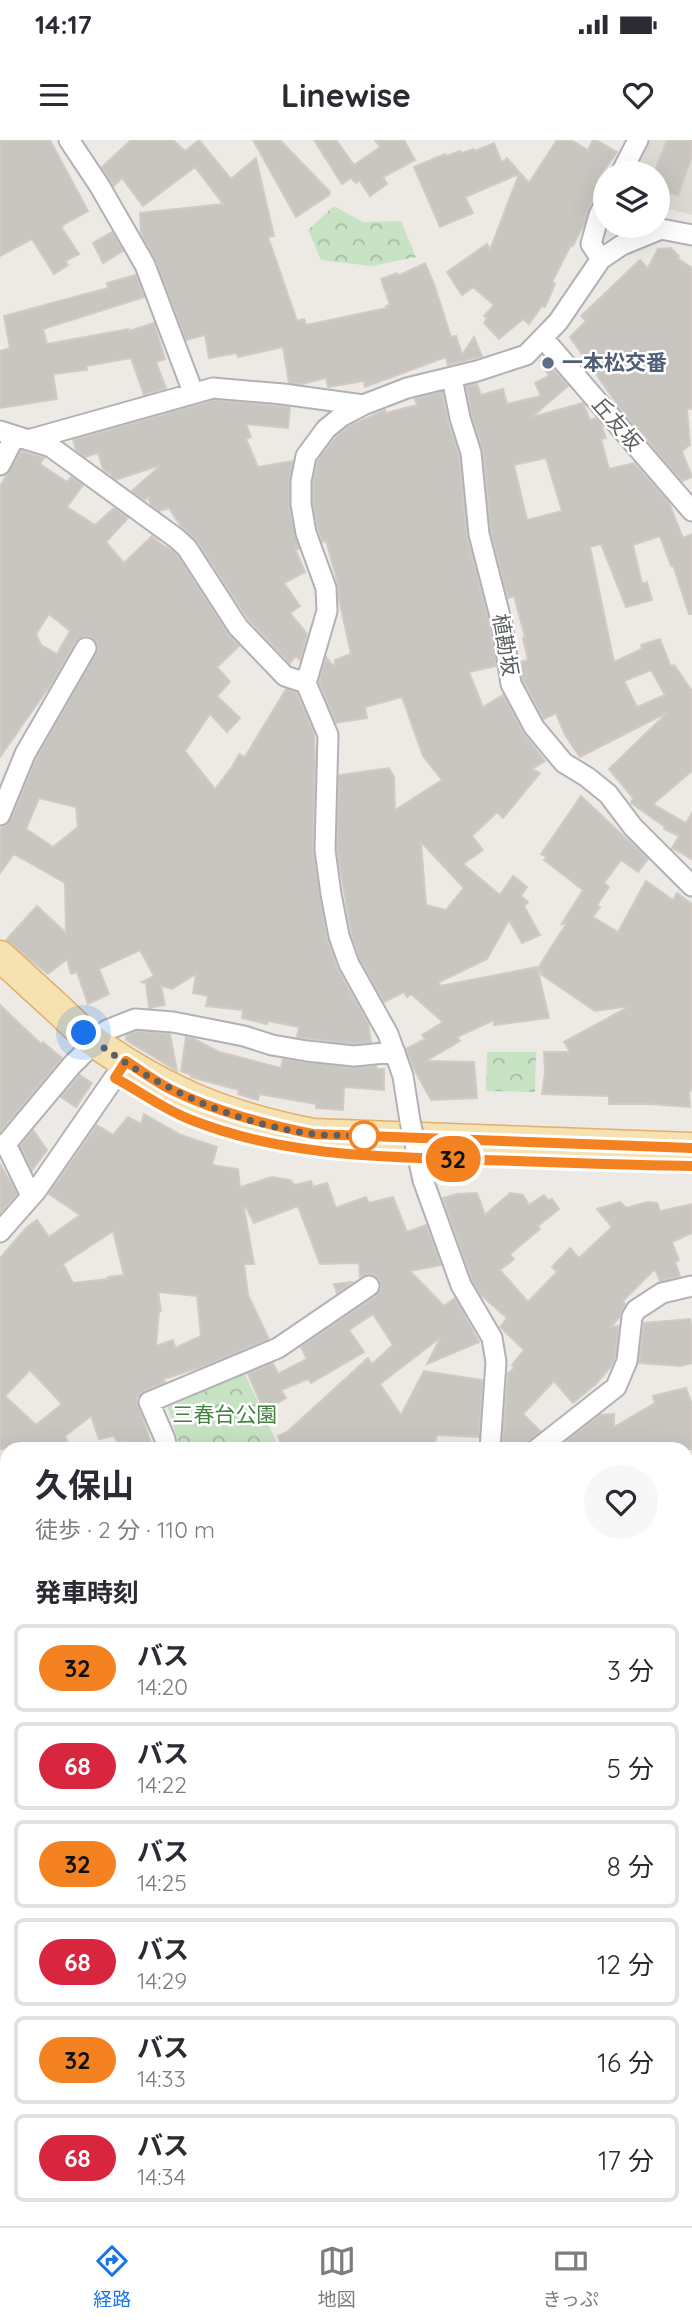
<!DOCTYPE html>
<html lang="ja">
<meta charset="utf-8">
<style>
:root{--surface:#fff;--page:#f7f7f7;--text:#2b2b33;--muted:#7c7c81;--line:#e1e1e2;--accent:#1a73e8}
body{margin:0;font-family:Quicksand,"Noto Sans JP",sans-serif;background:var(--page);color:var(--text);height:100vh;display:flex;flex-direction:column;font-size:26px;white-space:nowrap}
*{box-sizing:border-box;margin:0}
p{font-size:23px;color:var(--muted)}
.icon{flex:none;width:38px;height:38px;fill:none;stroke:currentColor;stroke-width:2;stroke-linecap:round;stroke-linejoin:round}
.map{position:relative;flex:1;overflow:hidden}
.panel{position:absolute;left:0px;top:1302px;width:693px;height:784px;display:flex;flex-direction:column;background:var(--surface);border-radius:21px 21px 0 0;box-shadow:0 7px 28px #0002}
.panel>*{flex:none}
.badge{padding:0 14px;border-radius:23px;font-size:24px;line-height:46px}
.buttons{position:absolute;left:593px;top:21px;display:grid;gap:14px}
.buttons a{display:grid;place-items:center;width:77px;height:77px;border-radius:50%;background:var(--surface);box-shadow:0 7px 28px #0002;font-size:35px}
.you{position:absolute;width:35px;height:35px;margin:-18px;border:5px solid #fff;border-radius:50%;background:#1a73e8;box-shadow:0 0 0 10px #1a73e833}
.map>.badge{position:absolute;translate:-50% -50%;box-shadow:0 0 0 4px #fff}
h2{padding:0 35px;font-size:26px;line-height:63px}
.round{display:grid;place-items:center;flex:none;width:74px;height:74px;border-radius:37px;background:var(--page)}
.overview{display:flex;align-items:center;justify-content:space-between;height:119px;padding:0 35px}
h1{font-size:33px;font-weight:700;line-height:52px}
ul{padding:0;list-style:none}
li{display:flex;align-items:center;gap:21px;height:88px;margin:0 14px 10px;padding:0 21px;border:4px solid var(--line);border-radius:10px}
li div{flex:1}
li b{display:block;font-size:26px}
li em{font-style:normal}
li .badge{min-width:77px;font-weight:700;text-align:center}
.status{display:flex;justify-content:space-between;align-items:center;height:49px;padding:0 35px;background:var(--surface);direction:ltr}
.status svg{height:19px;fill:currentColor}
header{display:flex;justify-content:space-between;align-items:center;height:91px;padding:0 35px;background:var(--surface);font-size:32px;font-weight:700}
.menu{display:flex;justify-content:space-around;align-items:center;height:98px;border-top:2px solid var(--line);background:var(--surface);font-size:19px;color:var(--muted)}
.menu a{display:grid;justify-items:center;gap:4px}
.menu .current{color:var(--accent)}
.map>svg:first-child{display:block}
.education{fill:#ddd9d3}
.park{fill:url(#park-crowns)}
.building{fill:#c9c5c1;stroke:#d1cbc4;stroke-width:2;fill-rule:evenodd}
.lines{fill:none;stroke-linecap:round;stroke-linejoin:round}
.minor-casing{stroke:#b0b2b5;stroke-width:23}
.primary-casing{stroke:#e1af69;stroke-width:33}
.minor{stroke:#fff;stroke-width:19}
.primary{stroke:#f6e1b1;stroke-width:30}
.minor-bridge-casing{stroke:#b0b2b5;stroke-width:23;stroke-linecap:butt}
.minor-bridge{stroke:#fff;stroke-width:19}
.line-casing{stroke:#fff;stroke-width:16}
.line{stroke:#f58220;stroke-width:10}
.walk{stroke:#5c6063;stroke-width:7;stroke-dasharray:0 12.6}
.service-dot{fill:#5c6f8a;stroke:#fff;stroke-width:2.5}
.stop-dot{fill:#fff;stroke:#f58220;stroke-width:3.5}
.labels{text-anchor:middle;stroke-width:5;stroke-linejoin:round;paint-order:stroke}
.service-label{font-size:21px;font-weight:bold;fill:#4e5e75;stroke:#fff;text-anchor:start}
.street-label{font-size:21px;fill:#5c6063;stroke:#fff}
.park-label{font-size:21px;fill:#44803f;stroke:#fff}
</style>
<div class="status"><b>14:17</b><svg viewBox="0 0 49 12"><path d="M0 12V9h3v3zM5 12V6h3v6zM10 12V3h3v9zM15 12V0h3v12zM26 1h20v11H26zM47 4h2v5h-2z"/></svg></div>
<header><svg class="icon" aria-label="menu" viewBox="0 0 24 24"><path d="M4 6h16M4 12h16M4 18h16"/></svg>Linewise<svg class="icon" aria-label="heart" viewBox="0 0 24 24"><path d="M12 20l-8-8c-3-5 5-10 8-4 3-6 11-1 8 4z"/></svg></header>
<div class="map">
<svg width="692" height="2086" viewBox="0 0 692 2086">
<defs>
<pattern id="park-crowns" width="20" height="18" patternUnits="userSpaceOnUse" patternTransform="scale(1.75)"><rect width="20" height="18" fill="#c8e2c4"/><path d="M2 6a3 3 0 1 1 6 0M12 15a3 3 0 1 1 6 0" fill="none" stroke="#a6bba3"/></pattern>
</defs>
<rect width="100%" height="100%" fill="#edeae5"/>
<path class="education" d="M644 0H692V75L658 66V33H628Z
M692 1728V1777L686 1773V1737Z"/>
<path class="park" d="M334 66 363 82 401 81 416 117 371 126 321 120 308 90Z
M487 912H536L535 952 486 951Z
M243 1230 280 1309H181L166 1263Z"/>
<path class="building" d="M0 0H50L88 71 63 85 62 88 79 114 65 121 68 125 54 134 32 99 0 116Z
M131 0H173L185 11 199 0 231 39 256 18 274 96 268 97 297 181 304 179 306 185 387 168 386 166 390 165 381 139 397 133 398 136 425 123 434 144 451 197 456 196 462 215 474 197 482 216 448 225 446 217 365 247 364 241 328 247 326 238 302 244 289 243 283 207 238 217 237 213 209 218 205 195 186 200 156 121 141 93 140 73 223 64 195 27 143 66 122 38 114 46 102 27Z
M253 0H280L330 52 329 55 296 77Z
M314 0H336L354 25 380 7 375 0H404L415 20 383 37 387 44 370 56 359 40 356 43 351 38 342 44Z
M557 0H571L588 10 593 0H596L617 12 597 40 602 43 588 69 583 86 573 106 571 105 552 142 555 144 545 167 542 166 529 184 523 179 499 199 484 183 487 178 484 176 494 165 473 147 462 155 447 132 487 104 490 110 519 34 465 57 473 73 440 87 414 27 445 14 446 16 460 11 462 13 474 9 475 11 494 3 502 23 507 18 529 43Z
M667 0H692V16L678 56 658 49V33H654Z
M112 92 123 111 103 123 93 103Z
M671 108 679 116 677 118 692 128V269H687L690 305 682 311 692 337 682 341 621 270 570 197 586 181 581 176 640 120 648 128 658 109Z
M136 135 144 157 43 189 47 204 129 189V191L154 183 165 219 156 222 166 248 144 255 131 218 86 226 87 230 53 234 57 259 0 268V211L10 208 4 176 108 148 107 143Z
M544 218 568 246 532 277 583 263 590 280 596 278 601 284 606 298 601 299 609 329 634 323 669 363 683 398 692 394V474H689L673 425 671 426 660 396 633 405 642 444 647 442 652 460 626 467 601 404 590 407 614 522 642 509 641 505 660 499 671 527 674 525 692 551V631L653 664 686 683 692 673V719L672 708 679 696 664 689 665 687 631 663 633 658 609 629 668 572 580 617 565 595 556 573 544 579 523 540 520 522 528 520 523 498 525 497 514 456 508 458 491 392 483 312 472 275 466 246 477 244 481 255 503 249 507 264 541 256 535 243 549 236 540 221ZM546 318 562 371 527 380 514 325ZM651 530 665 555 637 567 624 541Z
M442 252 448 282 459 315 467 395 490 486 496 526 469 532 483 567 503 555 523 593 545 621 532 629 540 633 503 678 497 672 472 696 483 710 463 724 500 755 513 736 527 747 521 756 528 762 524 766 540 795 522 803 509 780 487 819 439 842 440 846 537 827 549 878 494 885V880L457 897 460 901 426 921 474 922 477 958 431 960 413 927 406 909 425 899 422 895 443 882 411 854 407 857 404 852 384 862 360 819 351 793 337 709 339 635 389 628 394 637 395 670 442 640 423 616 402 557 365 567 367 578 336 583 319 542 326 517 335 528V520L351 514 339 459 338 444 326 401 322 402 318 390 313 363V342L317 321 335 298 349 286 385 270 386 273 417 265 415 259ZM421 702 464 748 446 770 426 765Z
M214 260 290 267 288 288 246 284 251 297 246 299 258 327 293 321 289 341V366L299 409H295L305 432 284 443 300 466 290 473 307 494 300 520 296 516 290 523 248 479 197 401 182 388 169 368 159 371 151 365 148 357 145 360 132 351 161 325 116 340 111 336V332L108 333 103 329 98 313 85 317 76 310 73 300Z
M21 311 44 318 40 324 67 342 71 337 83 345 67 367 95 385 114 368 128 378 106 402 124 423 152 396 162 405 168 408 178 416 228 494 239 506 217 527 230 542 217 556 240 578 227 592 210 574 185 611 215 649 232 627 239 614 245 617 286 549 297 553 314 593 315 619 313 711 327 798 338 830 368 883 371 902 354 904 297 897 299 887 268 881 267 884 242 878 243 870 206 866 208 856 193 853 196 834 172 849 161 846 165 865 149 868 146 843 142 842 154 836 140 810 99 829 109 854 88 864 77 832 71 834 67 819 48 834 6 800 37 766 66 793 65 743 14 714 0 733V689L11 680 36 619 98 509 97 502 91 497 85 496 76 501 51 544 0 617V346ZM49 474 70 491 57 514 41 505 36 494ZM39 658 76 667 78 687 53 707 26 689Z
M581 656 648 719 638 732 621 720 604 743 609 747 597 765 600 767 593 777 618 792 646 741 673 760 677 753 692 764V947L689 953 690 967 648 964H609V956L542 954 545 932 544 912H570L564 902 630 866 595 871 542 835 538 828 568 781 561 785 583 750 544 720 547 717 541 714Z
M0 865 41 904 43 902 62 918 0 992Z
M137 891 170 894 177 931 126 900 127 895Z
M186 897 194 899 219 912 281 928 283 919 353 928 376 926 377 929H384V950L344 947 343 970 316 968V964L259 954 258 960 238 954 239 950 191 937 192 935 181 931Z
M80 935 92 943 76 967 61 957Z
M144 974 181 995 217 1007 212 1025 238 1029 240 1047 272 1037 290 1040 295 1045 311 1041 313 1047 327 1043 336 1068 366 1057 369 1063 393 1057 407 1092 426 1085 441 1125 410 1131 444 1166 455 1158 479 1202 427 1224 441 1197 380 1244 401 1275 424 1231 483 1240 479 1297 437 1295 433 1309H283L278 1296 287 1292 368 1218 372 1224 393 1205 373 1174 349 1190 364 1212 311 1243 308 1239 281 1250 286 1258 264 1271 248 1234 273 1223 278 1234 307 1219 301 1207 376 1156 380 1151 381 1144 379 1139 374 1135 367 1134 360 1137 359 1123 320 1124 298 1066 254 1083 246 1067 244 1068 254 1124H244L248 1155 269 1199 204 1226 164 1239 165 1242 144 1251 136 1258 153 1309H128L124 1300 118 1303 114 1296 99 1299 91 1276 65 1296 70 1309H0V1118L27 1087 37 1080 49 1097 80 1075 49 1054 97 985 113 995 128 977 141 984ZM113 1091 124 1135 108 1137V1139L73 1143 63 1124ZM158 1152 197 1156 201 1196 175 1208 173 1200 156 1206 159 1171H161ZM30 1230 62 1264 36 1285 5 1256Z
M33 990 47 1010 32 1030 20 1006Z
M0 1024 17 1054 0 1073Z
M477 1053 485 1075 510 1053 523 1055 529 1065 544 1055 548 1060 552 1059 559 1069 538 1086 540 1089 510 1114 514 1119 500 1130 528 1162 557 1132 552 1127 570 1108 579 1118 612 1087 597 1069 620 1062 626 1068 648 1062 657 1063 660 1071 692 1064V1093L672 1102 679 1120 675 1122 680 1136 660 1141 655 1129 623 1161 625 1164 620 1176 611 1187 619 1186 615 1218 612 1225 598 1242 573 1263 554 1241 523 1274 540 1291 529 1300 525 1309H502L508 1233 514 1228 512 1225 524 1210 500 1187 507 1178 481 1155 472 1140 443 1058 457 1054Z
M353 1142 337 1153 334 1144Z
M690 1179 692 1188V1223L681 1226 639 1223 644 1183Z
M686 1248 692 1265V1309H557L600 1275 614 1274V1287L655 1263 653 1256Z"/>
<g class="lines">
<g class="minor-casing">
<path id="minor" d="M69 0 99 45 145 125 193 252
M621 33 638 0
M601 119 591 104 599 75 606 62
M543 198 692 371
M452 238 460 278 471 313 479 394 502 484 511 544 534 587 564 623 587 637 608 654 633 687 692 746
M0 291 51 307 176 398 187 408 238 487 285 536 306 543
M28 300 213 248 283 254 363 265
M0 325 15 296
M0 675 25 614 86 508
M410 981 403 936 388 894 349 824 339 796 331 754 325 710 328 595 306 543 327 471 326 448 306 393 301 364V341L306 316 326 289 342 276 363 265 407 248 477 231 526 215 558 182 601 119 622 105 661 89 692 95
M6 1004 31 1056
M0 1005 6 1004 72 925 107 890 135 879 173 882 244 896 272 905 307 911 354 916 395 912
M423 1040 461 1145 492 1198 496 1222 490 1309
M0 1092 36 1051 126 921
M167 1309 165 1299 149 1262 278 1208 369 1146
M537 1309 616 1247 627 1221 632 1177 636 1170 662 1153 692 1146
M0 1590H7
M686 1601 692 1602
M0 1726 7 1727
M686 1779 692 1783
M686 2029 692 2032
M423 2079 427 2086
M582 2079 586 2086"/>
</g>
<g class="primary-casing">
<path id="primary" d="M0 816C19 833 37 850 56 867 69 879 82 893 96 903 168 953 227 977 313 994L692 1008"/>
</g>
<use href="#minor" class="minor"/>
<use href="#primary" class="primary"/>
<g class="minor-bridge-casing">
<path id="minor-bridge" d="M410 981 423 1040"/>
</g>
<use href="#minor-bridge" class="minor-bridge"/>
</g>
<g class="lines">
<g class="line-casing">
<path id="line" d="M692 1008 313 994C265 984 217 972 172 950 156 942 141 931 126 921L115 938C141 952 166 971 194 981 287 1017 386 1017 484 1020 553 1022 623 1025 692 1026"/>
</g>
<use href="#line" class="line"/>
<path class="walk" d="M84 893C147 943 232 984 313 994 331 996 349 995 367 996H364"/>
</g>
<circle class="service-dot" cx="548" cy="223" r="7"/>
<circle class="stop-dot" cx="364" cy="996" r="14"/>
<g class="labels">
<g class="service-label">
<text x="562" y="230">一本松交番</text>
</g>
<g class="street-label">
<text transform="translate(617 284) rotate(49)" y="7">丘友坂</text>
<text transform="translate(505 505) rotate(80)" y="7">植勘坂</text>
</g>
<g class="park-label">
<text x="225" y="1282">三春台公園</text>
</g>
</g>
</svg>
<div class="buttons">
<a><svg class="icon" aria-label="layers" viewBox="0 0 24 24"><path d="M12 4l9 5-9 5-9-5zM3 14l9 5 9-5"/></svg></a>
</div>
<div class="you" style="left:84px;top:893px"></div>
<b class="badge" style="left:453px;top:1019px;background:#f58220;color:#111">32</b>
<section class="panel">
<div class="overview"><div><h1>久保山</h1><p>徒歩 · 2 分 · 110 m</p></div><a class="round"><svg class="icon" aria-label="heart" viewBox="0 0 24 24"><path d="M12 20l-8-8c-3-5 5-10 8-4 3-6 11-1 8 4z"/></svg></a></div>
<h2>発車時刻</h2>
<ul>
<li><span class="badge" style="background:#f58220;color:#111">32</span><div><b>バス</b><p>14:20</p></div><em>3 分</em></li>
<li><span class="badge" style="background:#d7263d;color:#fff">68</span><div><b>バス</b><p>14:22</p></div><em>5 分</em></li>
<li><span class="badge" style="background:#f58220;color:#111">32</span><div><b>バス</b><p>14:25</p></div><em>8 分</em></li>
<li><span class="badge" style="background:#d7263d;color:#fff">68</span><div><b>バス</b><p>14:29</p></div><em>12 分</em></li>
<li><span class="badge" style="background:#f58220;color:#111">32</span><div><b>バス</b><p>14:33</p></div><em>16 分</em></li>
<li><span class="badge" style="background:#d7263d;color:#fff">68</span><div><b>バス</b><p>14:34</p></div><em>17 分</em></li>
</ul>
</section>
</div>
<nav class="menu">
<a class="current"><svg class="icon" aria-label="directions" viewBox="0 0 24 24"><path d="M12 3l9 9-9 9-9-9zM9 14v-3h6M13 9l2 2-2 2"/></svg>経路</a>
<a><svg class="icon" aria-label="map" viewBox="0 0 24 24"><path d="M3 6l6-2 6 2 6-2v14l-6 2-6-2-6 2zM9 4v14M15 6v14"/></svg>地図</a>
<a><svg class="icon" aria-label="tickets" viewBox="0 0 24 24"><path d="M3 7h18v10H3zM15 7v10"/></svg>きっぷ</a>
</nav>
